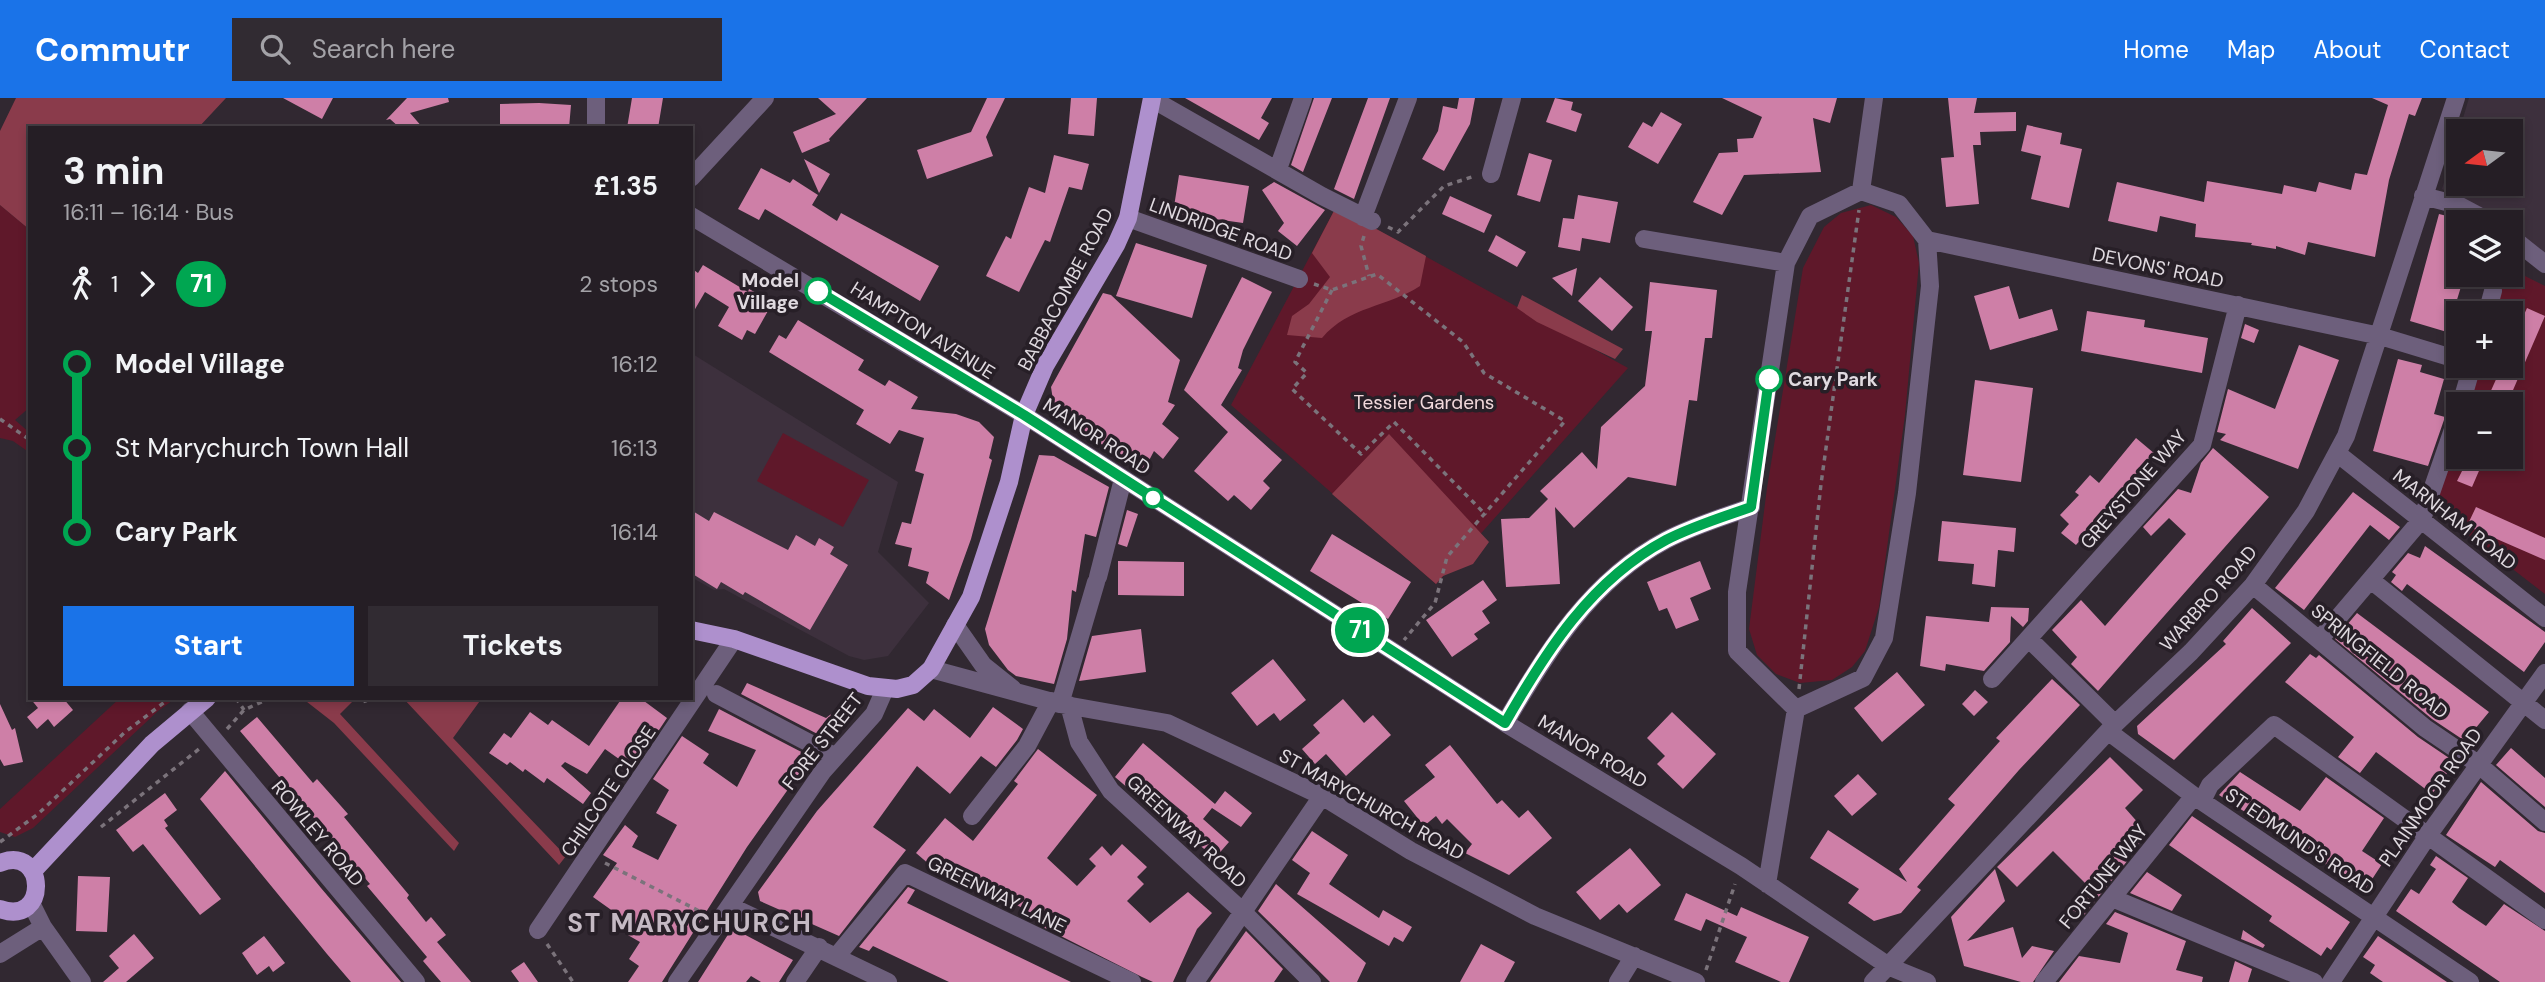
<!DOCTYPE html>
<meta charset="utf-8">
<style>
:root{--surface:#251e25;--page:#312b32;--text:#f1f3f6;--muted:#a3a2a7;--line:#423c42;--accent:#1a73e8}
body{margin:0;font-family:"DM Sans",sans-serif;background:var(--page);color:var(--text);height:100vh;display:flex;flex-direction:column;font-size:26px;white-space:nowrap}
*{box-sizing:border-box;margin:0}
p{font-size:23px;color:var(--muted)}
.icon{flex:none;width:38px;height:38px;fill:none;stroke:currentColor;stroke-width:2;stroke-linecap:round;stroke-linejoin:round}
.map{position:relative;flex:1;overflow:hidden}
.panel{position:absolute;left:28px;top:28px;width:665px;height:574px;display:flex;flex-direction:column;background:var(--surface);border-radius:0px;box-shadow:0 4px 10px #0003,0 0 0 2px var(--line)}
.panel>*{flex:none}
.badge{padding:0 14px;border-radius:23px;font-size:24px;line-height:46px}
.needle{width:46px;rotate:255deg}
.fabs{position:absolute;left:2446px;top:21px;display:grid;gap:14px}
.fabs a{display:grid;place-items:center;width:77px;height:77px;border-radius:0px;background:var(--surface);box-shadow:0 4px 10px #0003,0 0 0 2px var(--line);font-size:35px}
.map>.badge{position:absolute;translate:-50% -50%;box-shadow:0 0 0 4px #fff}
.legs{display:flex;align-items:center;gap:10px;height:77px;padding:0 35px;font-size:23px}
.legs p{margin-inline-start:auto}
.headline{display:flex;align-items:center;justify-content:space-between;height:119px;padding:0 35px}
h1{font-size:38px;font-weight:700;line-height:52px}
.primary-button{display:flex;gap:14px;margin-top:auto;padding:14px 35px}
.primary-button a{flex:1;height:80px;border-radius:0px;background:var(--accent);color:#fff;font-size:28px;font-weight:700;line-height:80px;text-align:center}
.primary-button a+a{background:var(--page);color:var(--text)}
ul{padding:0 35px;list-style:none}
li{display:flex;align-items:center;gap:24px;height:84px;font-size:26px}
li i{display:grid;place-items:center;width:10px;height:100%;margin:0 9px;background:currentColor}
li i::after{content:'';width:18px;height:18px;margin:-9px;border:5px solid;border-radius:50%;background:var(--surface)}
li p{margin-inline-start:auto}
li:first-child i{background:linear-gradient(#0000 50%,currentColor 0)}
li:last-child i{background:linear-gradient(currentColor 50%,#0000 0)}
header{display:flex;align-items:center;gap:42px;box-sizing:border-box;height:98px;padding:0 35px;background:var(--accent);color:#fff}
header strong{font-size:33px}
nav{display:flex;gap:38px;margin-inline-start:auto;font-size:24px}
.search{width:490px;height:63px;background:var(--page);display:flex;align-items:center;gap:18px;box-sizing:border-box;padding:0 24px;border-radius:0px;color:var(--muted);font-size:26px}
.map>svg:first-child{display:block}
.built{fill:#3d303d;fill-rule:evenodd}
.green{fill:#5f182a}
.forest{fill:#8a3b4b}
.building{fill:#ce7fa7}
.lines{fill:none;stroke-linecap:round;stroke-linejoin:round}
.path{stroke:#7b737b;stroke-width:3.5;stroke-dasharray:5 5;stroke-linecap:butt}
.minor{stroke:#6d5f7c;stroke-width:18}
.major{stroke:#ae90cd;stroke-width:18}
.line-1-casing{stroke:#fff;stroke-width:16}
.line-1{stroke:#00a651;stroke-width:10}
.stop-1-dot{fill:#fff;stroke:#00a651;stroke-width:3.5}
.labels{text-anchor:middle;stroke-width:7;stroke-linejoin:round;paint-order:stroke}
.street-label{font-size:19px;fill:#e0dae0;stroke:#271f27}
.stop-label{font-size:19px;font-weight:bold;fill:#e0dae0;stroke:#271f27;text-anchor:end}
.park-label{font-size:19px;fill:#f1d8db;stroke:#271f27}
.district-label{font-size:26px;font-weight:bold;letter-spacing:2px;fill:#c5bac4;stroke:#271f27}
</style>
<header>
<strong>Commutr</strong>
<div class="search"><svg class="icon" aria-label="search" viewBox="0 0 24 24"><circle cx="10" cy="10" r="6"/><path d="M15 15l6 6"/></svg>Search here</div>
<nav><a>Home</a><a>Map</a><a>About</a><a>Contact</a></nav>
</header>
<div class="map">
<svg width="2545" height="884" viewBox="0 0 2545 884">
<rect width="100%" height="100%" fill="#312831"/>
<path class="built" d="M2469 0H2545V158L2511 134V124H2498L2442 91ZM2459 33H2511V86H2459Z
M691 255 898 384 878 454 929 505 888 558 864 562 849 558 724 491 714 492 691 479Z"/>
<path class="green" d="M0 107 30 132V309L15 322 30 335V355L13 343 0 340Z
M1871 107 1896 119 1913 138 1919 165 1905 317 1879 509 1865 553 1852 569 1832 582 1800 585 1776 576 1757 557 1749 531 1767 390 1803 170 1824 129 1841 115Z
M1336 109 1628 270 1436 486 1231 307Z
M2519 175 2545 188V496L2435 411 2459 332V359H2511V306H2467L2478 268H2511V215H2494L2503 185Z
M783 335 869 382 843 429 757 383Z
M120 600H176L158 613 33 730 15 739 0 734V711Z"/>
<path class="forest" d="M16 0H226L198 30H30V132L0 107V33Z
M1336 109 1426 158 1420 188C1388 209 1349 208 1322 240L1287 237 1292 218 1309 206 1330 179 1312 155Z
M1522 197 1623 251 1615 261 1537 224 1517 210Z
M1389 336 1489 444 1473 466 1443 478 1436 486 1332 396Z
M302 600H356L340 616 459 745 454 753 334 625Z
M403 600H482L453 640 566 758 559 767Z"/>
<path class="building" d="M283 0H333L322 21Z
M407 0H448L449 4 410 15 423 30H400L390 21 386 22Z
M632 0H663L658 30H627Z
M818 0H867L829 41 830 43 802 55 793 34 836 16Z
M987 0H1005L986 39 993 58 927 81 917 52 971 34Z
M1071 0H1097L1094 38 1068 36Z
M1185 0H1272L1261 20 1269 25 1259 42Z
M1314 0H1332L1303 74 1291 67Z
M1368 0H1390L1354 101 1334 91Z
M1459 0H1475L1470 26 1444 73 1422 61 1438 33 1443 8 1457 11Z
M1555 0 1573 4 1571 12 1582 16 1576 34 1546 24Z
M1722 0H1837L1830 25 1813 20 1821 74 1744 77 1722 117 1693 104 1719 55 1738 54 1737 41 1753 40 1762 19Z
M1948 0H1977L1974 15 2016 14V33L1980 34 1981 47H1973L1979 106 1946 109 1941 60 1954 59Z
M2372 0H2422L2415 18 2409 16 2389 82 2375 159 2308 144 2305 157 2276 148V151L2251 147 2252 145 2195 139 2196 126 2160 118 2157 134 2108 123 2117 84 2204 104 2207 83 2282 96 2284 87 2316 94 2319 84 2351 92 2355 75 2367 77 2388 7Z
M539 5 571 7 569 30H500V6Z
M1661 14 1682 26 1658 66 1628 49 1643 24 1652 29Z
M2027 27 2062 35 2060 46 2082 51 2069 110 2031 101 2041 58 2021 53Z
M1529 55 1552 62 1540 104 1517 97Z
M1054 57 1089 66 1082 92 1069 89 1050 144 1045 142 1019 194 986 178 1006 138 1011 141 1029 89 1045 95Z
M804 61 830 76 819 95Z
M761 70 790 85 793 81 818 97 812 107 837 123 841 115 939 168 920 203 765 111 759 122 738 111Z
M1179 77 1249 88 1243 125 1173 115Z
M1274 84 1325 112 1297 148 1278 133 1284 125 1262 92Z
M1578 97 1618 104 1610 145 1582 140 1580 153 1558 149 1563 120 1574 121Z
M1450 98 1492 117 1484 135 1442 116Z
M2439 116 2459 121V177L2464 179 2447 234 2410 223Z
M1496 137 1526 154 1517 169 1488 153Z
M1136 145 1207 167 1192 220 1116 198Z
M703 167 748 194 749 191 773 204 755 236 747 232 742 242 718 228 729 209 705 194 691 218V170L698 175Z
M1577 170 1572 198 1552 180Z
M1242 179 1272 194 1243 252 1238 270 1242 272 1221 307 1282 362 1263 383 1270 390 1251 412 1234 397 1228 403 1194 373 1228 334 1184 292Z
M1600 179 1633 209 1612 233 1578 203Z
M1650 184 1717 192 1712 240H1705L1697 303 1689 302 1676 388 1628 379 1574 430 1555 409 1560 486 1506 489 1501 421 1529 420 1548 401 1540 393 1582 354 1597 371 1601 329 1645 288 1652 233H1645Z
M2009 188 2019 221 2052 211 2058 232 1990 252 1974 198Z
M1103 195 1111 197 1180 262 1168 304 1175 307 1162 326 1179 340 1163 361 1154 353 1143 374 1055 315 1051 289Z
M2527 210 2545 218 2507 306H2485L2502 268H2511V246Z
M2087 213 2145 222 2144 229 2208 240 2202 275 2081 253Z
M798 222 864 262 858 272 885 288 889 282 918 299 911 311 956 316 979 324 994 339 989 360 992 362 971 441 949 502 926 485 929 474 908 468 912 450 895 446 902 424 911 426 924 376 915 373 924 340 899 332 890 346 856 326 864 312 769 254 779 237 786 241Z
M2245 226 2259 232 2254 245 2241 240Z
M2299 247 2339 262 2298 371 2220 342 2226 336 2217 334 2228 291 2275 311Z
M2398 261 2422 267 2420 274 2444 281 2434 316 2445 319 2428 368 2373 353Z
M1975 282 2033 290 2021 384 1963 377Z
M2136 340 2155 356 2076 447 2061 435 2069 426 2060 417 2079 397 2075 394 2090 377 2099 385Z
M2213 350 2269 399 2098 593 2071 566 2077 559 2052 532 2081 502 2105 528 2186 436 2169 420 2151 438 2143 429 2178 391 2191 395 2201 365Z
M1039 357 1054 358 1109 389 1096 439 1085 436 1076 494 1072 492 1067 541 1054 586 1016 578 1008 572 989 547 985 531Z
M2456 359H2485L2472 389 2457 383 2463 371 2453 367Z
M2353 394 2400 429 2389 442 2370 427 2304 512 2275 490Z
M2476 409 2545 440V462L2467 428Z
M691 412 709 423 714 414 788 452 796 437 815 448 819 440 834 449 830 456 848 467 810 532 745 494 743 497 721 484 717 491 691 475Z
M1127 412 1138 416 1127 449 1118 446Z
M1942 423 2016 430 2014 454 1998 452 1995 489 1972 486 1974 466 1938 463Z
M1332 436 1411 484 1388 521 1310 473Z
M2425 448 2545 534V544L2524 574 2407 486 2402 493 2391 484 2396 477 2392 474 2408 455 2420 460Z
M1118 463 1184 464V498L1118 497Z
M1700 463 1711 491 1690 500 1699 522 1676 531 1667 510 1659 513 1647 484Z
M1483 482 1497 502 1482 513 1490 525 1474 536 1478 541 1452 559 1426 522Z
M1991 509 2029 510 2028 523 2023 529 2011 518 2010 544 1984 573 1946 566 1945 573 1920 568 1926 518 1989 524Z
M2252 510 2291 545 2174 662 2138 636 2137 628 2226 546 2223 543Z
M2357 515 2489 614 2465 643 2432 621 2335 541Z
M1141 531 1146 574 1079 583 1092 538Z
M2310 556 2316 560 2319 557 2418 639 2455 664 2432 696 2376 654 2360 675 2338 659 2354 639 2285 584Z
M1273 561 1306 602 1280 623 1274 615 1257 628 1231 595Z
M1897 574 1925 607 1882 644 1854 610Z
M2052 581 2080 607 2019 672 1917 789 1921 792 1901 815 1874 823 1848 805 1859 791 1810 760 1828 732 1907 784 1899 771 1955 707 1948 701 2000 643 1996 640Z
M747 585 826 620 835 613 848 622 829 642 741 596Z
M1975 592 1988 604 1974 618 1962 606Z
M30 600H63L73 612 54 629 48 621 37 631 27 619 38 610Z
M622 600H640L667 620 633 671 605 651 587 676 565 664 561 668 591 695 583 706 547 680 544 685 525 671 523 674 510 664 507 667 489 655 504 635 511 640 530 614 548 627 552 622 589 648Z
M1343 601 1364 625 1373 617 1391 637 1346 678 1326 656 1315 666 1302 651 1320 635 1313 627Z
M0 606 12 632 15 630 23 664 4 668 0 661Z
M993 609 1023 631 1017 642 996 669 981 658 950 696 917 668 873 729 906 752 839 838 760 803 758 794 817 713 908 610 924 623 934 611 970 640Z
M719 611 811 659 747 749 662 884H628L639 868 629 861 640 844 626 836 631 826 593 799 617 765 603 757 625 727 638 738 632 749 658 762 677 727 656 715 669 692 653 681 682 638 709 656 703 665 737 689 756 652 708 633Z
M1672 614 1716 656 1683 691 1657 666 1665 658 1647 640Z
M257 619 313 685 317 681 348 716 344 719 409 797 407 800 426 824 431 819 446 837 437 844 471 884H441L423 863 427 859 367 788 370 786 240 633Z
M1143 645 1215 706 1225 693 1252 715 1241 729 1212 710 1203 721 1229 744 1215 760 1179 730 1188 718 1154 690 1143 703 1115 679Z
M1450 647 1497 706 1502 702 1519 720 1528 712 1552 740 1509 777 1465 755 1472 746 1447 721 1442 726 1436 718 1424 728 1404 703 1435 679 1425 667Z
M2511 650 2545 680V709L2496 667Z
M1038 651 1097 697 1047 760 1077 788 1096 768 1089 761 1102 748 1111 758 1122 746 1147 769 1137 779 1144 786 1127 803 1150 825 1188 794 1212 815 1197 831 1173 884H1153L1142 879 1039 827 1042 821 1008 802 941 768 937 773 916 755 945 720 973 743 1018 686 1014 683Z
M2110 659 2143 692 2125 710 2148 736 2125 761 2128 762 2084 817 2067 810 2087 787 2053 753 2017 789 1997 769Z
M225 673 321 790 401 884H351L327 856 200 701Z
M2240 674 2300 713 2326 679 2384 720 2362 753 2382 766 2365 792 2219 697Z
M1858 676 1877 696 1852 718 1834 698Z
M2481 684 2538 733 2545 735V795L2500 762 2495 769 2446 737Z
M165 695 177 712 164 722 168 728 165 730 221 801 200 817 143 746 133 754 116 732Z
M2192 718 2350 824 2331 852 2327 849 2321 858 2269 823 2272 818 2169 747Z
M1312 733 1348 757 1329 786 1379 820 1383 812 1412 829 1403 844 1394 839 1389 848 1297 796 1310 775 1292 762Z
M1630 750 1661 787 1627 815 1619 806 1600 822 1576 794Z
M2436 758 2468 780 2452 804 2459 810 2486 828 2504 806 2545 833V884H2500L2396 813 2411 791 2419 796 2436 771 2430 767Z
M1995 771 2005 803 1967 843 2013 829 2022 860 2032 848 2054 853 2033 884H2021L1964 868 1951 819Z
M2147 774 2182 797 2172 813 2130 795Z
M78 778 110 779 107 834 76 833Z
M1276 786 1366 865 1357 884H1330L1258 813Z
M908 789 915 792 907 805 1071 884H949L873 848 869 853 859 849Z
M1686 795 1737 818 1741 809 1809 839 1789 884H1781L1735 864 1747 839 1706 821 1701 833 1674 822Z
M2115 814 2186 843 2176 872 2203 879 2202 884H2059L2079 858 2120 865 2128 835 2106 826Z
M736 832 793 862 779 884H761L751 878 746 884H698L729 835Z
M2243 832 2265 847 2263 850 2241 841Z
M1246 833 1283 871 1274 884H1210Z
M134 836 154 860 126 884H103L119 870 109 858Z
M264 838 285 865 273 874 269 868 257 877 242 855Z
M2378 838 2447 884H2383L2370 875 2375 867 2363 859Z
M1481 846 1515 864 1504 884H1460Z
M2235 863 2252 871 2248 884H2229Z
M524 864 538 884H519L511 873Z"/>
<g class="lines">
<path class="path" d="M1388 129 1398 134 1444 88 1475 78
M1364 138 1361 148 1369 178
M1314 186 1332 192 1377 176 1463 244 1484 275 1565 323 1447 459 1435 505 1404 542
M1332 192 1295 264 1307 275 1292 291 1361 356 1394 324 1486 417
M0 321 30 342
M1799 591 1821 386 1859 112
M236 600 244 612
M364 600 366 606
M227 631 244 612 270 600
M101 729 199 651
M0 744 38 716 124 635 170 600
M605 765 705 816
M547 846 573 884
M1706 872 1735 786"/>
<path class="minor" d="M596 0V30
M1152 1 1322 98 1372 123
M1278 71 1303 0
M1491 76 1512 0
M691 80 765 0
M1861 93 1899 106 1927 142 1930 188 1907 395 1884 540 1863 580 1796 611 1737 553V494L1786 165 1810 118Z
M1861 93 1874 0
M2423 98 2458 107 2490 124
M691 118 1024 317 1505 625 1741 768 1890 869 1927 884
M1363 119 1408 0
M1128 120 1299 181
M2511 139 2545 166
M1644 141 1786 165
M1927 142 2380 238 2459 262
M2487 215 2493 193
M2461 306 2472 268
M2338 356 2545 520
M1098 479 1123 381
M2372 483 2545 622
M2253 487 2425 630 2478 666 2545 724
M955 527 983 567 1013 591
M2029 541 2115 626
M2320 541 2422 421 2459 314
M931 571 1060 606 1167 625 1322 698 1411 753 1535 818 1696 884
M1992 581 2202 347 2238 207
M716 596 834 658
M1060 606 1096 484
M1069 607 1079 644 1111 693 1242 813 1312 884
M190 613 416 884
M1505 625C1547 553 1591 482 1666 442 1693 428 1723 419 1751 409
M2109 634 2194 698 2470 884
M2202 703 2210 687 2274 627 2545 822
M972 718 1027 648 1051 603
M1767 786 1796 611
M2112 800 2314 884
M31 805 43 829 82 884
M730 808 888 884
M538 832 734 541
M0 856 43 829
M836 859 905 775 1132 884
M677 884 823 673 874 616 885 591
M795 884 819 849
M1195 884 1322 698
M1618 884 1634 858
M1873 884 2115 626 2191 554 2253 487 2306 413 2346 338 2456 0
M2044 884 2194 698
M2331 884 2429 736 2545 575"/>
<path class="major" d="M691 532 734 541 868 588 897 591 913 587 931 571 971 499 1009 384 1024 317 1045 268 1116 147 1128 120 1152 0
M0 765C47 746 49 829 0 811
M33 773 152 646 207 600"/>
</g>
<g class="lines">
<g class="line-1-casing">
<path id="line-1" d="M818 193 1024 317 1505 625C1546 553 1591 482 1666 442 1693 428 1723 419 1751 409L1769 281"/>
</g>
<use href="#line-1" class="line-1"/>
</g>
<g class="stop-1-dot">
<circle cx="818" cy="193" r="12"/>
<circle cx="1769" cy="281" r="12"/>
<circle cx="1153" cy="400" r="9"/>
</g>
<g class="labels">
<g class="street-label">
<text transform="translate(1221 131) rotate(20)" y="7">LINDRIDGE ROAD</text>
<text transform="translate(2158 169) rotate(12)" y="7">DEVONS' ROAD</text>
<text transform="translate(1065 191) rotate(-62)" y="7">BABBACOMBE ROAD</text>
<text transform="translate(923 232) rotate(32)" y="7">HAMPTON AVENUE</text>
<text transform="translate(1097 338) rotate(33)" y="7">MANOR ROAD</text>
<text transform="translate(2133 391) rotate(-49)" y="7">GREYSTONE WAY</text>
<text transform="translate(2455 421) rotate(38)" y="7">MARNHAM ROAD</text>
<text transform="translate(2208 500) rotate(-48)" y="7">WARBRO ROAD</text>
<text transform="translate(2380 563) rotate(39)" y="7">SPRINGFIELD ROAD</text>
<text transform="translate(822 643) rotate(-52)" y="7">FORE STREET</text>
<text transform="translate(1593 653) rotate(31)" y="7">MANOR ROAD</text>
<text transform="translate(608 693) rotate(-56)" y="7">CHILCOTE CLOSE</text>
<text transform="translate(2430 699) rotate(-55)" y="7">PLAINMOOR ROAD</text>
<text transform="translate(1372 706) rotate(29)" y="7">ST MARYCHURCH ROAD</text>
<text transform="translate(1187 733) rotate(43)" y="7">GREENWAY ROAD</text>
<text transform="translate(318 735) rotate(50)" y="7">ROWLEY ROAD</text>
<text transform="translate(2300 743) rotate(34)" y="7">ST EDMUND'S ROAD</text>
<text transform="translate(2103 778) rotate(-51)" y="7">FORTUNE WAY</text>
<text transform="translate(997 796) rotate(26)" y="7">GREENWAY LANE</text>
</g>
<g class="stop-label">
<text x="799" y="189">Model<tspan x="799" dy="22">Village</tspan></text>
<text x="1788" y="288" text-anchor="start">Cary Park</text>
</g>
<g class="park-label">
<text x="1424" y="311">Tessier Gardens</text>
</g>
<g class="district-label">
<text x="690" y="834">ST MARYCHURCH</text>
</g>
</g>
</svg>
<div class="fabs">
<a><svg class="needle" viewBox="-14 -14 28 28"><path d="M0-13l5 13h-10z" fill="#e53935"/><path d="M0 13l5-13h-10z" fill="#a3a2a7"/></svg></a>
<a><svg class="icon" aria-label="layers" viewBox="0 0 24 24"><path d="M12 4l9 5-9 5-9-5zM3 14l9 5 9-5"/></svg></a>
<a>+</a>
<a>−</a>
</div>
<b class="badge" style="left:1360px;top:532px;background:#00a651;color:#fff">71</b>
<section class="panel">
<div class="headline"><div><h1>3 min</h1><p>16:11 – 16:14 · Bus</p></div><b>£1.35</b></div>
<div class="legs"><svg class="icon" aria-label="walk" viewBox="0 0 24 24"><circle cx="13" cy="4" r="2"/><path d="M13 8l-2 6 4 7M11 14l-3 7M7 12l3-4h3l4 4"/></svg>1<svg class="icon" aria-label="forward" viewBox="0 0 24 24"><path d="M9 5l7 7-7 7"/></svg><b class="badge" style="background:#00a651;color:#fff">71</b><p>2 stops</p></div>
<ul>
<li><i style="color:#00a651"></i><b>Model Village</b><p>16:12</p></li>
<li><i style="color:#00a651"></i><span>St Marychurch Town Hall</span><p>16:13</p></li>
<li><i style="color:#00a651"></i><b>Cary Park</b><p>16:14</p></li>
</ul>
<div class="primary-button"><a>Start</a><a>Tickets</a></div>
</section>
</div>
